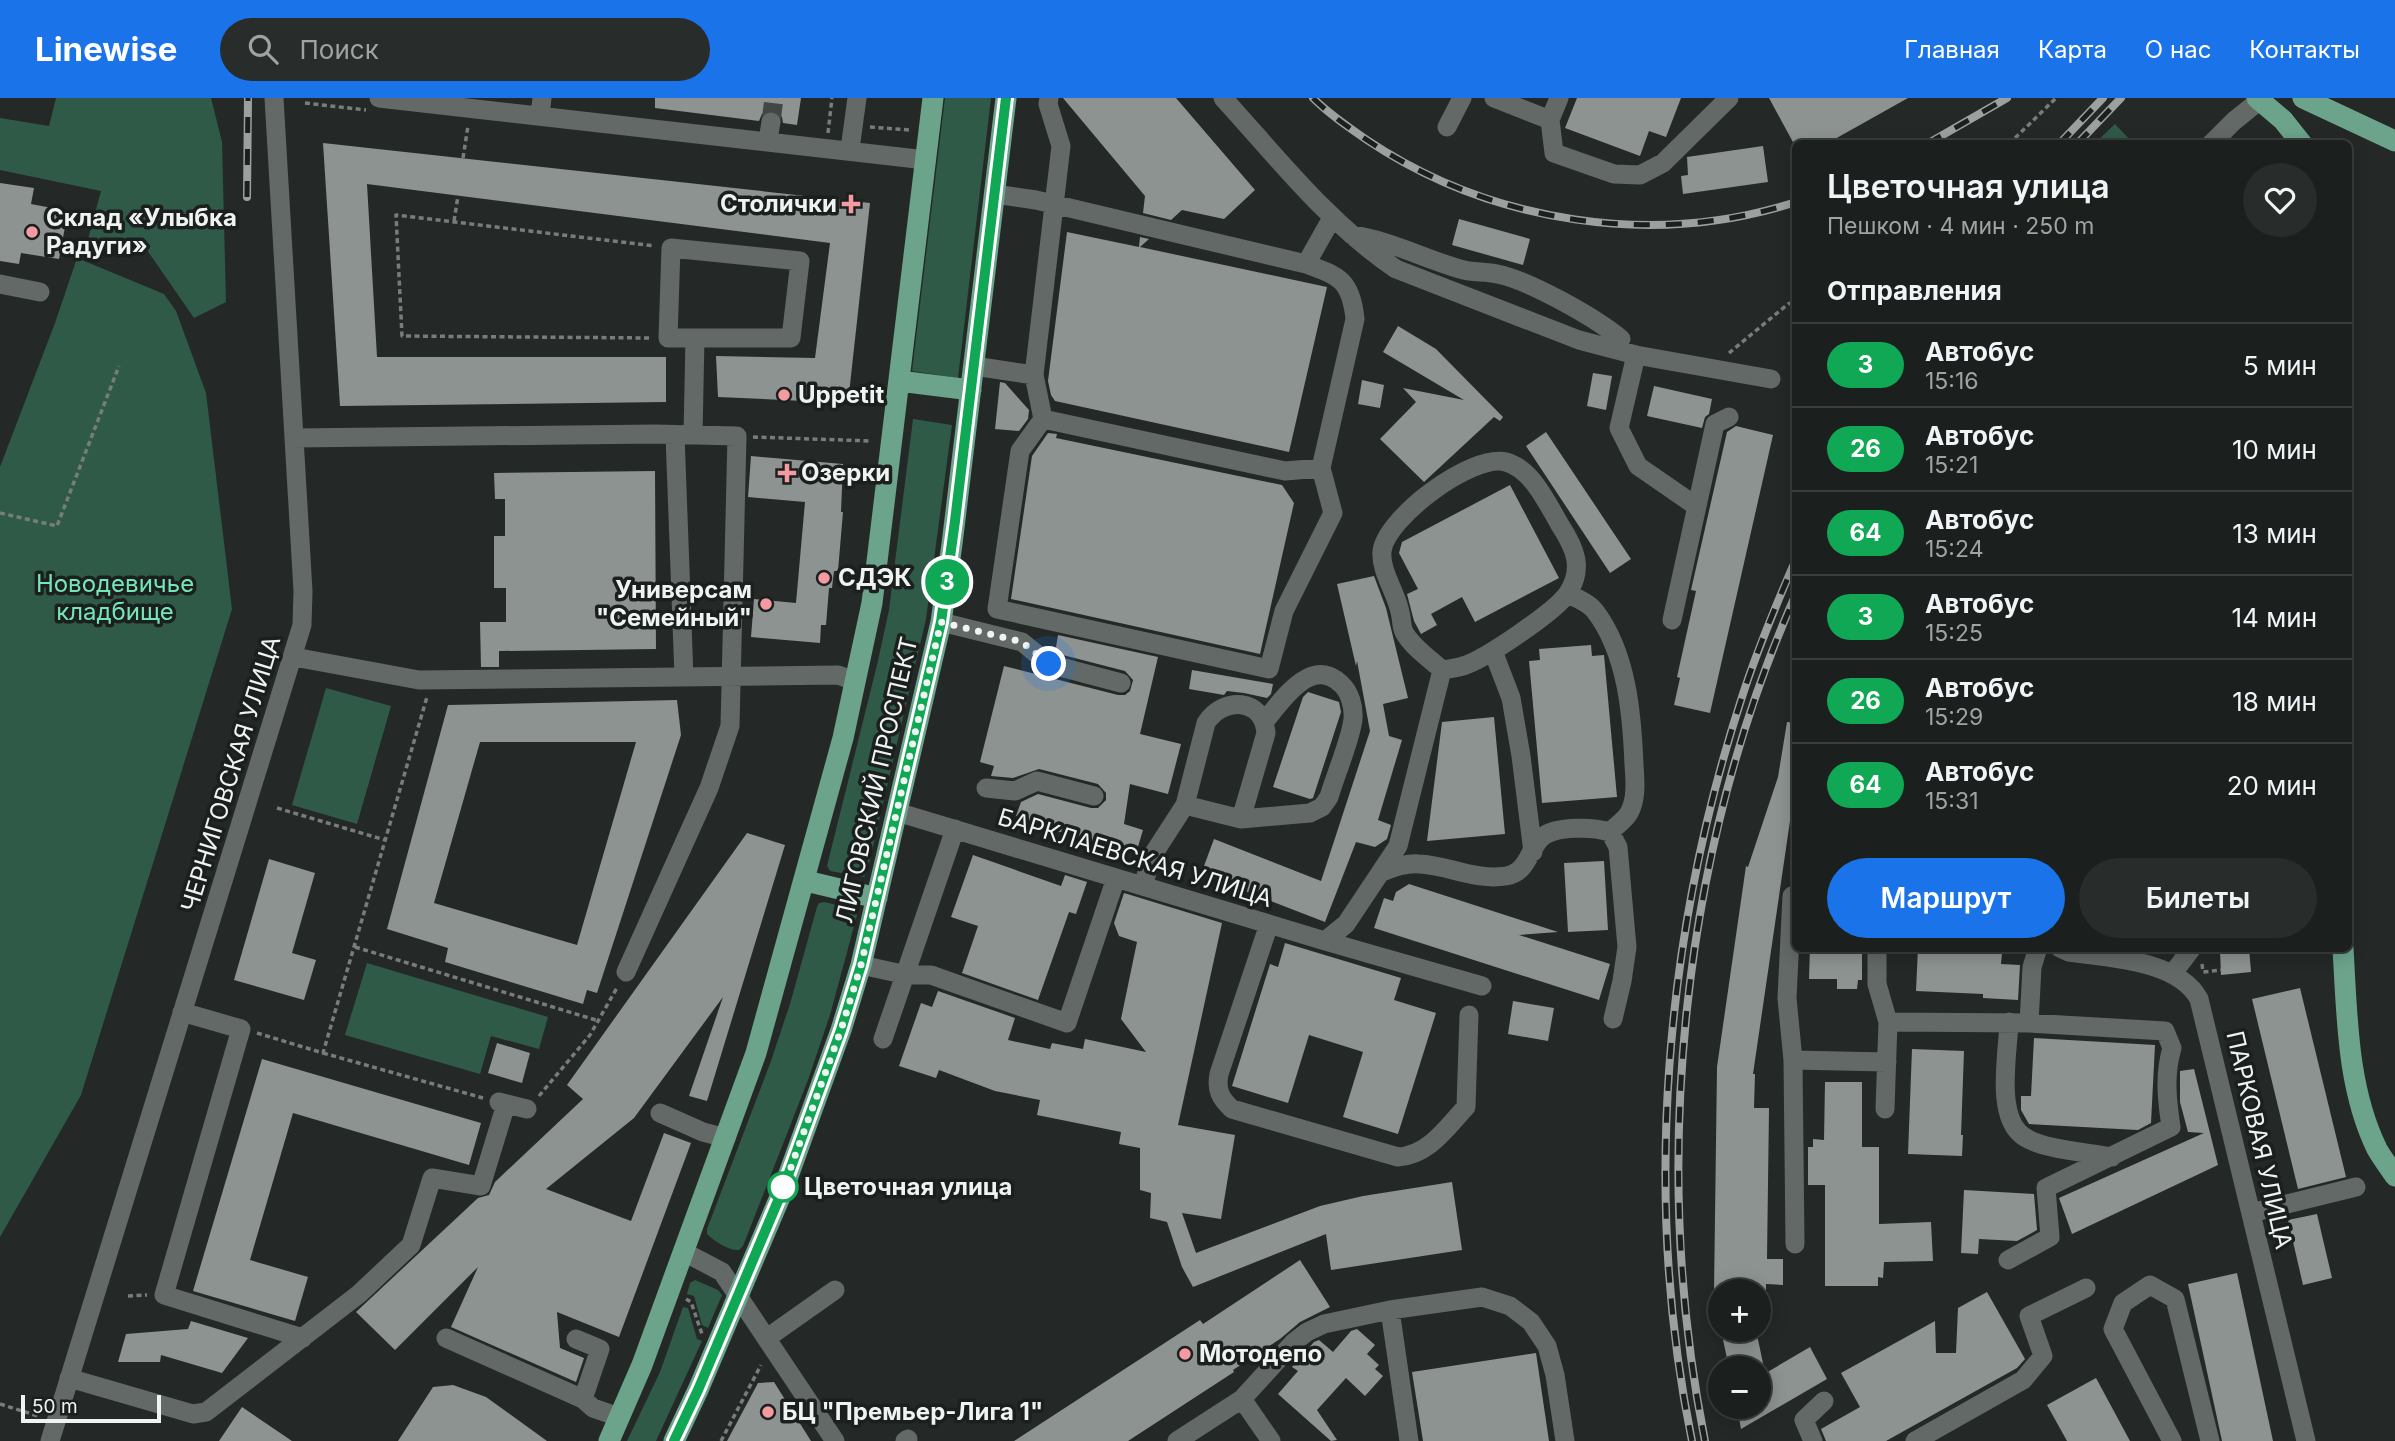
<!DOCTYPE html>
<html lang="ru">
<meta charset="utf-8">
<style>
:root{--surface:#1b1f1d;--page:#282c2a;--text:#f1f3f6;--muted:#a0a2a4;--line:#393d3b;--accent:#1a73e8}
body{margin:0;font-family:Inter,sans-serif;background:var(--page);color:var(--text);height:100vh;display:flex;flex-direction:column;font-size:26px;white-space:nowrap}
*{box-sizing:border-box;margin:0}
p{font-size:23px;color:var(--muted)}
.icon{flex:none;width:38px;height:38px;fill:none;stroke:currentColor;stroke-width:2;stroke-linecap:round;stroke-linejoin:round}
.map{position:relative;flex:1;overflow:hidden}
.sheet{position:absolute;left:1792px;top:42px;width:560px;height:812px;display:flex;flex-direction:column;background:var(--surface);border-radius:10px;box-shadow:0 4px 18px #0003,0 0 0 2px var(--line)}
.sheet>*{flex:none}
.badge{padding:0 14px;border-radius:23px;font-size:24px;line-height:46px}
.controls{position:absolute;left:1708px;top:1181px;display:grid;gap:14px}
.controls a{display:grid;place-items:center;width:63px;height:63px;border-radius:50%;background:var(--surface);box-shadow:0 4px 18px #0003,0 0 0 2px var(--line);font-size:35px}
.scale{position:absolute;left:21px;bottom:18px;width:140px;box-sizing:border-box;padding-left:7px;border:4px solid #eff3f1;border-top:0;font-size:19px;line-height:24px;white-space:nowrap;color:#eff3f1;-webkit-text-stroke:5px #1b1f1d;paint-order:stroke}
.you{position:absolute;width:35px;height:35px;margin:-18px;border:5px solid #fff;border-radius:50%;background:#1a73e8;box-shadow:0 0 0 10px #1a73e833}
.map>.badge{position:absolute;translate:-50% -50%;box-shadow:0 0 0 4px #fff}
h2{padding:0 35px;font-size:26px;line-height:63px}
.round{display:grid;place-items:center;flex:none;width:74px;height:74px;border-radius:37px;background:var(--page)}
.overview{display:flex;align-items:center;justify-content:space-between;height:119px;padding:0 35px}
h1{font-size:33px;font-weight:600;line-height:52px}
.action{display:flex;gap:14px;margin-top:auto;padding:14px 35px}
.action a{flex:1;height:80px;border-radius:42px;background:var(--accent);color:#fff;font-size:28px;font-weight:600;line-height:80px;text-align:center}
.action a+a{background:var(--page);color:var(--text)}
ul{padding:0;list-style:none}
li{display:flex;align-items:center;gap:21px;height:84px;padding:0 35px;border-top:2px solid var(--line)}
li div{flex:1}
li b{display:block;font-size:26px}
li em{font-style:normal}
li .badge{min-width:77px;font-weight:700;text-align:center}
header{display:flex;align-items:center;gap:42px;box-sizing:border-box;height:98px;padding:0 35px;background:var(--accent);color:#fff}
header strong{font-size:33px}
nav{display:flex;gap:38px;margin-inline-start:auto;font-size:24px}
.search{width:490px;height:63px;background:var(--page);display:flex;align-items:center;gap:18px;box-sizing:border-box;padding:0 24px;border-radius:38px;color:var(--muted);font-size:26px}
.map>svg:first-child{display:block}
.green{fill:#2f5a48}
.building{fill:#8d9391;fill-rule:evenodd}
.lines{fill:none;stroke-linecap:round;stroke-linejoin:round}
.minor-tunnel{stroke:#424745;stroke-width:19;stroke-dasharray:19 10;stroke-linecap:butt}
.path{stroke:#787d7b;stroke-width:3.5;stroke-dasharray:5 3.5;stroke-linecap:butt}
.minor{stroke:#636966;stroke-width:19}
.major{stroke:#6ba38b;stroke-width:21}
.rail-casing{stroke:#9ca19f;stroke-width:8}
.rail{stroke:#1b1f1d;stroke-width:5;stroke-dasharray:16;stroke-linecap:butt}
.line-casing{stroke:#fff;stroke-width:16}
.line{stroke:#10a855;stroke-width:10}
.walk{stroke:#eff3f1;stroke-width:7;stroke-dasharray:0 12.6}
.poi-dot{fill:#f49aa1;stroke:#1b1f1d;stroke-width:2.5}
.stop-dot{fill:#fff;stroke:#10a855;stroke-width:3.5}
.labels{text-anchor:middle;stroke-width:7;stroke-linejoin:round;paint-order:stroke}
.poi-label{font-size:24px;font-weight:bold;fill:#eff3f1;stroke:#1b1f1d;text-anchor:start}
.park-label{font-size:24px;fill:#75e6b8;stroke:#1b1f1d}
.street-label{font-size:24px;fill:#eff3f1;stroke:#1b1f1d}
.stop-label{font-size:24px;font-weight:bold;fill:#eff3f1;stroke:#1b1f1d;text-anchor:start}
</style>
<header>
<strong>Linewise</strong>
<div class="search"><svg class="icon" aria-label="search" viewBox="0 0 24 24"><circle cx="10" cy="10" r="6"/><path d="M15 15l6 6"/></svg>Поиск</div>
<nav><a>Главная</a><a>Карта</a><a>О нас</a><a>Контакты</a></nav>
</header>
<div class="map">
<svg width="2395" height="1343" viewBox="0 0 2395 1343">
<rect width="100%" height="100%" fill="#242927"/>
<path class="green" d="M56 0H211L222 44 226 204 194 220 147 152 87 145 101 93 0 72V20L49 28Z
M945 0H991L958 280 912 273Z
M2115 26 2133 45H2095Z
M77 160 164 196 176 213 206 295 232 511 81 997 0 1139V369L55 225Z
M913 321 952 327 926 521 867 774 864 779 830 773 827 768 877 567 889 512Z
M326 590 391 608 357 726 292 707Z
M824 804 853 811 857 817 830 917 808 982 743 1148 739 1152C729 1153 714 1143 707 1136V1131L771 963 790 906 817 809 819 805Z
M367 865 548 919 539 951 491 938 480 976 345 937Z
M695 1182 718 1192 722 1197 708 1230 702 1227 694 1198 687 1196 690 1185Z
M683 1209 688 1210 697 1241 702 1243 656 1343H627L660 1274Z"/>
<path class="building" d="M655 0H801L797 27 783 25 782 19 774 12 762 16 759 23 655 10Z
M1063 0H1176L1255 92 1224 121 1182 112 1171 122 1143 115 1145 98Z
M1577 0H1681L1666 39 1649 33 1640 58 1565 30Z
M1769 0H1908L1826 46H1794Z
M323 45 870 105 848 305 718 299 716 258 815 260 830 145 367 86 377 259H666V304L340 308Z
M1763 48 1768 84 1683 96 1681 78 1688 77 1687 59Z
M0 85 34 90 31 106 68 113 59 161 21 155 19 166 0 163Z
M1459 121 1530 141 1523 167 1452 147Z
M1067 134 1139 149 1140 139 1149 141 1140 149 1327 189 1289 354 1055 303 1051 297 1048 283Z
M1398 228 1436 251 1503 319 1500 323 1494 319 1424 384 1380 341 1416 304 1403 290 1464 302 1383 254Z
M1593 275 1612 278 1606 312 1587 308Z
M1362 282 1384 287 1380 310 1358 306Z
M1000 284 1005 285 1029 312 1028 321 1019 333 995 331Z
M1654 288 1712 301 1709 316 1705 319 1702 330 1647 318Z
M1736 328 1773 337 1710 615 1674 607 1680 580 1677 579 1696 493 1691 492 1727 334Z
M1546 334 1631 461 1610 475 1526 348Z
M1048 335 1057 336 1056 340 1282 387 1294 405 1260 556 1011 501 1032 358Z
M751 358 843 366 841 414H843L838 473H834L832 490H829L826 527H821L820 545 751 539 754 501 796 505 805 404 748 399Z
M655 373 656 551 499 553V569H481L480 524H506V490H494V438H505V401H495L494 375Z
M1510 387 1559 480 1475 524 1462 499 1431 516 1437 527 1421 536 1414 523 1407 496 1418 491 1399 455 1402 444Z
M1374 478 1386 510 1408 600 1383 606 1389 638 1402 642 1378 722 1391 727 1387 741 1375 749 1356 744 1325 824 1201 776 1214 741 1321 783 1370 633 1357 563 1356 568 1337 486Z
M1058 537 1158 559 1140 636 1181 646 1168 696 1130 686 1124 726 1143 732 1137 752 1118 746 1115 754 1016 718 1021 704 1038 696 1091 710H1098L1106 702V695L1098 686 1039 671 1013 680 991 678 994 668 980 664 1004 568 1118 597H1125L1130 593 1133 582 1125 573 1055 555Z
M1591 547 1592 558 1604 557 1617 699 1542 705 1529 563 1540 562 1539 551Z
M1192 572 1273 586 1271 596 1267 600 1244 595 1227 593 1224 597 1189 591Z
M1308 594 1339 604 1341 614 1313 700 1310 701 1273 689 1303 599Z
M677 602 681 637 597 895 587 892 583 906 445 864 448 850 387 831 448 607ZM480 644H636L577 847 434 805Z
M1494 619 1505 736 1427 743 1442 624Z
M1787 624 1796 625V682L1753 976H1755L1754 1010H1769L1767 1161H1783V1187L1766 1186V1194H1714L1717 969 1746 768 1748 769 1778 679Z
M747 735 785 747 707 1003 689 998 723 899 634 1020 546 1091 631 1123 664 1035 691 1045 619 1239 557 1214 560 1250 584 1260 576 1284 451 1229 478 1169 395 1252 356 1214 478 1100 489 1097 495 1084 583 1001 567 987Z
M973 757 1061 788 1065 777 1087 784 1076 816 1069 814 1038 902 962 875 978 828 951 819Z
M269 761 315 775 292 855 316 862 304 902 234 882Z
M1604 763 1608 832 1568 834 1564 765Z
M1409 786 1558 834 1519 837 1610 866 1599 902 1374 830 1384 800 1393 803 1396 794Z
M1124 795 1222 825 1178 1027 1235 1037 1221 1121 1182 1115 1196 1155 1320 1108 1363 1098 1452 1084 1462 1152 1331 1172 1326 1136 1193 1189 1182 1169 1167 1124 1150 1120 1151 1095 1140 1092V1050L1119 1046 1121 1034 1037 1017 1040 1002 995 993 939 972 936 980 899 968 921 905 932 909 938 893 1015 920 1008 942 1050 951 1052 945 1083 951 1085 941 1146 954 1121 921 1137 844 1119 838 1114 825Z
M1285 845 1401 880 1394 902 1436 915 1398 1036 1343 1019 1363 954 1309 937 1288 1005 1232 988 1270 866 1278 869Z
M1810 850H1862V882H1858L1857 891H1837V881H1809Z
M1918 850H1972V854L2002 855 2001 866 2020 867 2018 902 1983 900V896L1916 893Z
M2249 850 2251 874 2221 877 2220 852Z
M2300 890 2346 1079 2298 1091 2252 901Z
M1513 903 1554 910 1548 943 1508 936Z
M2034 940 2155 947 2151 1025 2138 1032 2029 1026 2021 1012V998H2031Z
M497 945 530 955 522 985 488 975Z
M1912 951 1964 953 1961 1037H1963L1962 1058 1908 1056Z
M262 961 481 1025 469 1067 293 1015 250 1162 308 1179 295 1223 193 1193Z
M2194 971 2218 1067 2072 1136 2059 1100 2204 1035 2188 1034 2180 1004V973Z
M1825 984H1862V1049H1879V1126L1931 1124 1933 1163 1884 1164 1883 1180 1878 1179V1188H1825V1087H1808V1049H1813V1041L1824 1042Z
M1964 1092 2034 1096 2037 1132 2017 1143 1979 1141 1978 1156 1961 1155Z
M2317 1116 2332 1180 2303 1187 2288 1122Z
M1300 1162 1330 1209 1300 1224 1280 1241 1233 1272 1234 1274 1128 1343H1014L1200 1222 1203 1226Z
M2237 1175 2273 1343H2222L2188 1186Z
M1987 1194 2025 1261 2017 1270 1886 1343H1826L1821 1331 1860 1309 1841 1275 1935 1223 1936 1255H1956L1958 1210Z
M191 1223 248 1240 222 1275 161 1257 160 1264H118L126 1236 188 1231Z
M1357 1231 1375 1247 1367 1256 1379 1267 1375 1271 1383 1278 1365 1298 1346 1280 1317 1312 1337 1342 1331 1343 1278 1296 1298 1273 1292 1269 1314 1244 1319 1242 1333 1254 1351 1233Z
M1721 1232H1756L1764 1270H1729Z
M1810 1249 1827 1281 1741 1331 1737 1309H1759V1279Z
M1536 1255 1549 1343H1423L1412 1274Z
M2096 1280 2130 1343H2067L2047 1307Z
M774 1284 811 1343H727L758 1285Z
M453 1287 486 1299 547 1343H398L433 1289Z
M242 1309 292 1343H219Z"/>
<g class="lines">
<path class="minor-tunnel" d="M771 24 774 0"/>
<path class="path" d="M305 5 366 12
M870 29 910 32
M828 35 832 0
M2009 46 2056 0
M463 60 468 28
M454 123 458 98
M649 240 402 238 396 117 655 148
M1729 255 1788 206 1796 203
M753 339 872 343
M0 415 57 428 119 268
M277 710 385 742
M355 849 599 923
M2202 866 2203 874 2221 872
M257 935 323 955 427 599
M323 955 483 1000
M539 998 590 937 618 888
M128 1198 147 1197
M686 1201 691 1204 702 1236
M0 1306 38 1318
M721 1343 761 1267"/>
<path class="minor" d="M379 0 926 62
M1223 0C1277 59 1329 126 1396 171L1579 242 1636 257 1771 281
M1494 0 1550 22 1554 55 1614 76 1640 77 1663 65 1729 0
M540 18 542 0
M1550 22 1559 0
M1447 29 1462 0
M768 42 771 24
M2211 46 2234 23 2260 2
M850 51 857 0
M995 96 1036 102 1306 166C1339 178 1351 182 1355 221L1321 370 1333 415 1284 513 1269 571 997 511 1020 353 1043 321
M1352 137C1392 143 1422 160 1460 171 1472 175 1485 173 1497 176 1529 182 1596 220 1621 241
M671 150 800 163 791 240H668Z
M1306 166 1332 120
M0 186 40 194
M1636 257 1619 330 1638 368 1696 408
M974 268 1034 277 1061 48 1048 6 1049 0
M1034 277 1043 321 1285 373 1321 370
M675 337 684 579
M693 337 695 240
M294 340 655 336 737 338 730 628 709 690 626 874
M1567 496C1576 500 1588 504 1595 513 1627 555 1632 616 1634 667 1635 682 1637 701 1629 715 1625 722 1616 728 1610 734
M1672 522 1715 326 1729 319
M941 524 1022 544 1049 566 1121 585
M1493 553 1511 600 1521 658 1533 754
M294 559 419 582 838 577 855 583
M986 690 1015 693 1037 683 1094 698
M1185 707 1241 721 1310 715 1322 709 1329 699C1335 678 1351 641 1353 621 1354 609 1350 594 1341 586 1311 558 1283 601 1265 623
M897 714 1325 843 1482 888
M1382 774C1394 769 1406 765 1419 766 1448 767 1476 783 1506 778 1528 774 1528 753 1541 740 1555 727 1594 729 1610 734L1618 749 1627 849 1622 883 1613 921
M1143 788 1152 758 1185 707 1206 625C1223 598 1263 600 1266 635L1241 721
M1792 798 1787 900 1793 962
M1269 826 1219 976C1216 992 1220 1000 1232 1011L1398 1059C1429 1057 1446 1030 1466 1009L1469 917
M1325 843 1346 826 1398 748 1442 572C1449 571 1457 570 1463 568 1484 562 1556 513 1568 495 1584 470 1575 450 1560 427 1547 405 1532 371 1506 364 1472 355 1386 420 1382 453 1380 473 1396 494 1400 514 1402 520 1401 528 1404 534 1412 549 1430 561 1442 572
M1877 850V886L1888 924
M2060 850 2069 854C2110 860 2178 862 2199 901L2306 1343
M861 867 907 877H931L1067 925 1116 780
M2173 875 2192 850
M182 914 241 931 164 1197 303 1240
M2009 924C2008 955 1995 1018 2023 1038 2043 1052 2087 1054 2112 1059
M883 941 955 731
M499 1004 527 1011
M1885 1011 1888 924 2029 925 2032 869 2038 850
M660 1015 703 1034 726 1040
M2251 1115 2356 1089
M1795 1146 1793 962 1887 964
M684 1154 722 1174 835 1343
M2008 1162 2050 1139 2046 1090 2171 1029C2167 1002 2164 977 2172 950L2165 933 2029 925
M1390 1212 1409 1343
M446 1240 583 1301 593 1310 619 1319
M767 1240 835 1192
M576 1241 600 1251 583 1301
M69 1280 193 1316 206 1314 359 1196 411 1147 432 1080 481 1088 506 1006
M1242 1301 1271 1343
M50 1343 302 527 303 493 274 0
M905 1343 908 1341
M1177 1343 1242 1301 1294 1244 1307 1234 1324 1226 1390 1212 1482 1199 1510 1208 1531 1224 1547 1248 1555 1277 1565 1343
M1813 1343 1804 1322 1824 1303
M1915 1343 2023 1282 2043 1258 2029 1218 2086 1190
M2172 1343 2113 1231 2123 1205 2150 1187 2175 1201 2210 1343"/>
<path class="major" d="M2257 0 2283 22 2302 46
M2303 0 2395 43
M899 283 971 292
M806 783 877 800
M2343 850C2347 917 2347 990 2377 1051 2382 1060 2389 1069 2395 1078
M609 1343 642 1267 756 955 843 640 872 505 933 0
M674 1343 698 1292 783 1092 841 932 861 867 941 524 952 446 1006 0"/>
<g class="rail-casing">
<path id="rail" d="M1313 0C1329 16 1348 29 1367 42 1491 125 1654 150 1796 104
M1927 46 2007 0
M2059 46 2103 0
M2077 46 2121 0
M247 99 248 0
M1692 1343C1642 1099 1665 835 1742 599 1757 552 1776 507 1796 461
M1705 1343C1650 1067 1681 754 1796 496"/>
</g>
<use href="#rail" class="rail"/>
</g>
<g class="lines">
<g class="line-casing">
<path id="line" d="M674 1343 698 1292 783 1091 841 932 861 867 941 524 955 423 1006 0"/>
</g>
<use href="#line" class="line"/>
<path class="walk" d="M783 1089V1091L841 932 861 867 941 524 1022 544 1049 566"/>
</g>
<g class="poi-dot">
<path d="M847.5 95.5h7v7h7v7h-7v7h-7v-7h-7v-7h7z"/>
<circle cx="32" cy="134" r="7"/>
<circle cx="784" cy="297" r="7"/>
<path d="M783.5 364.5h7v7h7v7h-7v7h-7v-7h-7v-7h7z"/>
<circle cx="824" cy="480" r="7"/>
<circle cx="766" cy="506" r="7"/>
<circle cx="1185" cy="1256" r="7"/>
<circle cx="768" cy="1314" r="7"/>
</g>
<circle class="stop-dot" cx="783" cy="1089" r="14"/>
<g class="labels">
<g class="poi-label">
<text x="837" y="114" text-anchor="end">Столички</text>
<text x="46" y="128">Склад «Улыбка<tspan x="46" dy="28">Радуги»</tspan></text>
<text x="798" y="305">Uppetit</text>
<text x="801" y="383">Озерки</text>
<text x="838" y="488">СДЭК</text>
<text x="752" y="500" text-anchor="end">Универсам<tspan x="752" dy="28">"Семейный"</tspan></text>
<text x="1199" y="1264">Мотодепо</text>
<text x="782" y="1322">БЦ "Премьер-Лига 1"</text>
</g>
<g class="park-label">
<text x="115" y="494">Новодевичье<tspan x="115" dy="28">кладбище</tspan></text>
</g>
<g class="street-label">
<text transform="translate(231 676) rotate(-73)" y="8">ЧЕРНИГОВСКАЯ УЛИЦА</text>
<text transform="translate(877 682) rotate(-77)" y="8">ЛИГОВСКИЙ ПРОСПЕКТ</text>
<text transform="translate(1135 760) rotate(17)" y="8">БАРКЛАЕВСКАЯ УЛИЦА</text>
<text transform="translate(2259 1042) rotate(77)" y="8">ПАРКОВАЯ УЛИЦА</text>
</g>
<g class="stop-label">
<text x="804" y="1097">Цветочная улица</text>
</g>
</g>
</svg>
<div class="controls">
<a>+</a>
<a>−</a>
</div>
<div class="scale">50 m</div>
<div class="you" style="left:1049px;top:566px"></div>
<b class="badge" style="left:947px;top:484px;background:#10a855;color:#fff">3</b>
<section class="sheet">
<div class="overview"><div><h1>Цветочная улица</h1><p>Пешком · 4 мин · 250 m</p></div><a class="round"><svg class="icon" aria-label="heart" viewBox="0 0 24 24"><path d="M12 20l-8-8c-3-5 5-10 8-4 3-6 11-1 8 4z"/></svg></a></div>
<h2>Отправления</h2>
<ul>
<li><span class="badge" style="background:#10a855;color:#fff">3</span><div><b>Автобус</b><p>15:16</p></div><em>5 мин</em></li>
<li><span class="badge" style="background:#10a855;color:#fff">26</span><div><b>Автобус</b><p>15:21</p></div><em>10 мин</em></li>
<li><span class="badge" style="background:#10a855;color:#fff">64</span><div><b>Автобус</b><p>15:24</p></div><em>13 мин</em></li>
<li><span class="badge" style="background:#10a855;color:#fff">3</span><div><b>Автобус</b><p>15:25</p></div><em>14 мин</em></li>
<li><span class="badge" style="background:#10a855;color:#fff">26</span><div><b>Автобус</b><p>15:29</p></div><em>18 мин</em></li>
<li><span class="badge" style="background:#10a855;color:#fff">64</span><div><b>Автобус</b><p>15:31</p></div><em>20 мин</em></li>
</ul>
<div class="action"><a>Маршрут</a><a>Билеты</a></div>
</section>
</div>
